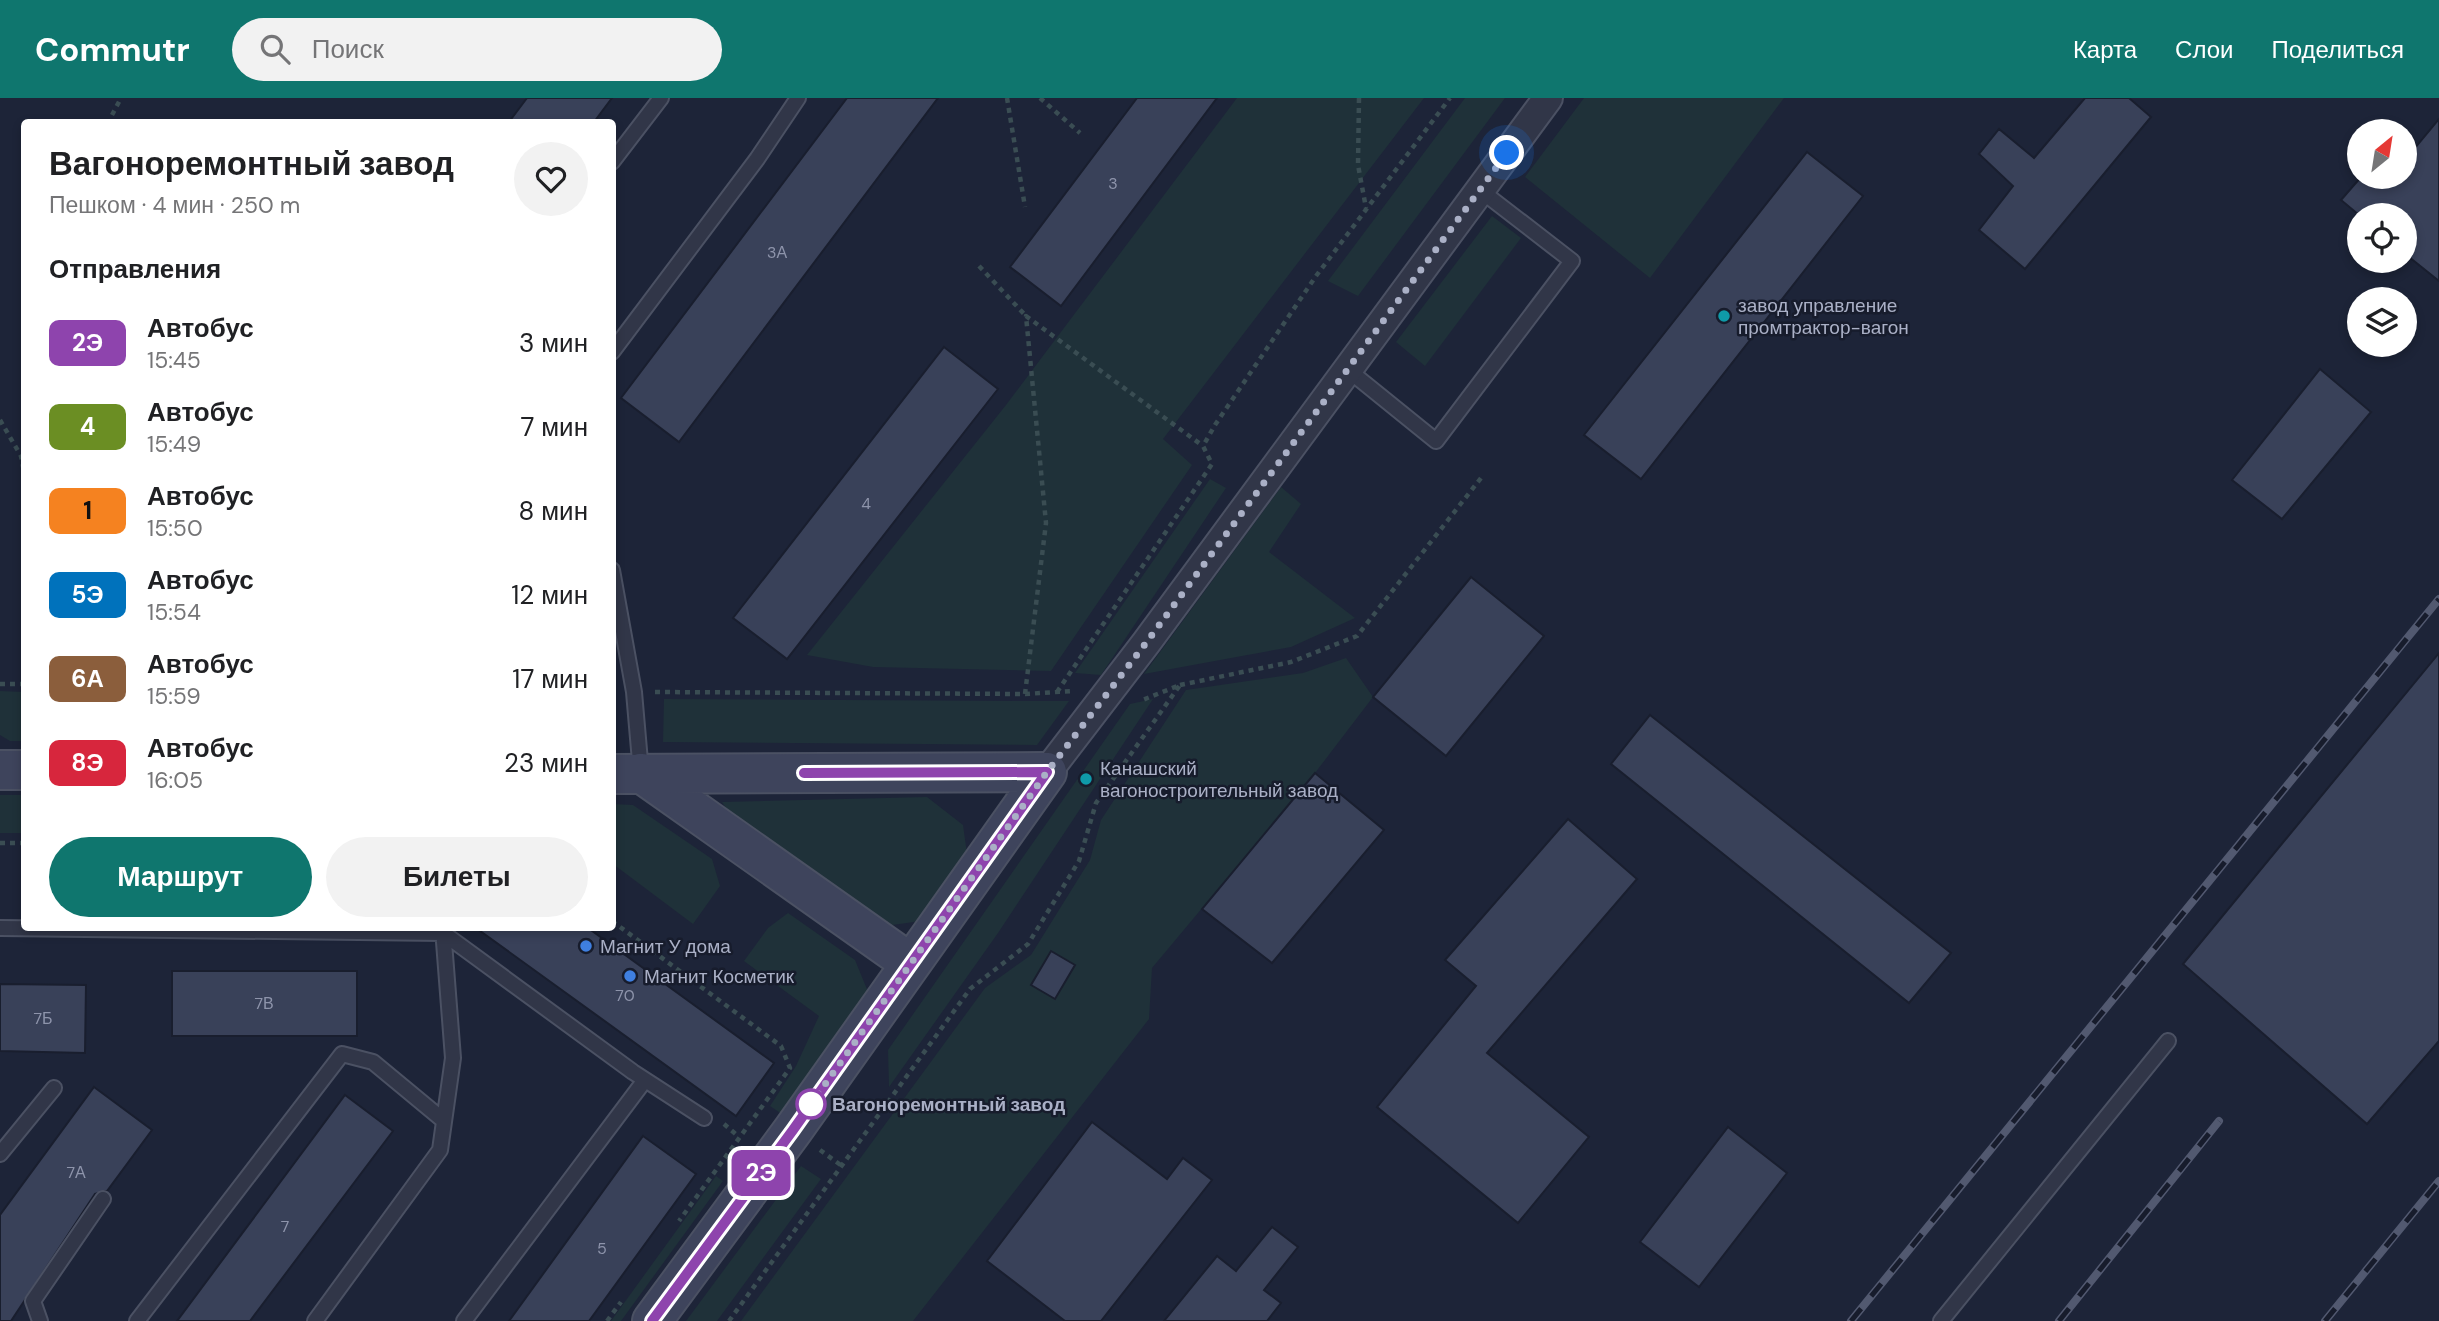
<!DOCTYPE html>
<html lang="ru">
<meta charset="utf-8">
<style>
:root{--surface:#fff;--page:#f2f2f2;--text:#202124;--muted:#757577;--accent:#0f766e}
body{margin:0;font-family:"DM Sans",sans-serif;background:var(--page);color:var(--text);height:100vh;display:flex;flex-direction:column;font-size:26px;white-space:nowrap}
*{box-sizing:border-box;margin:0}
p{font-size:23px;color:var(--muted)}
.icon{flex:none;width:38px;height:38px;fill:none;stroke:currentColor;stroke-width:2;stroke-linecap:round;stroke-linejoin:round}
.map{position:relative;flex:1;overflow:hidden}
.side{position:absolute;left:21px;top:21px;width:595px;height:812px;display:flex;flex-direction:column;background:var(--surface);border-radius:7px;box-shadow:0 4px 10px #0003}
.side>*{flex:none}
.badge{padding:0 14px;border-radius:10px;font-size:24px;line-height:46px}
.needle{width:46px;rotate:30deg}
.fabs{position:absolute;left:2347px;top:21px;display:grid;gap:14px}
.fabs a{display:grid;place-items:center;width:70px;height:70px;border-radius:50%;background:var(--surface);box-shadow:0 4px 10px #0003;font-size:35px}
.you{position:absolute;width:35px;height:35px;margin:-18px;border:5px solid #fff;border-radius:50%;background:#1a73e8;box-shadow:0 0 0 10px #1a73e833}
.map>.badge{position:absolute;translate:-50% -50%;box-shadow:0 0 0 4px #fff}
h2{padding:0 28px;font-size:26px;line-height:63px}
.round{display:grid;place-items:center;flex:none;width:74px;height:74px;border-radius:37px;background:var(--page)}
.summary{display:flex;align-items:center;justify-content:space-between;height:119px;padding:0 28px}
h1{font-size:33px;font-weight:800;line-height:52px}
.cta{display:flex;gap:14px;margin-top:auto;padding:14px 28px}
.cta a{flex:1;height:80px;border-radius:42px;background:var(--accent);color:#fff;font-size:28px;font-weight:800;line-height:80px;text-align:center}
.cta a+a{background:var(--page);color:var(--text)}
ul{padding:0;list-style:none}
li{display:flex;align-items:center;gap:21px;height:84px;padding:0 28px}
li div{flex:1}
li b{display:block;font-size:26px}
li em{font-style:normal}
li .badge{min-width:77px;font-weight:700;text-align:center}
header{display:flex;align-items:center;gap:42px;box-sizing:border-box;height:98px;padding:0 35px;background:var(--accent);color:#fff}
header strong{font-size:33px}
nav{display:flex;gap:38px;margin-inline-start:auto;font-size:24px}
.search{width:490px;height:63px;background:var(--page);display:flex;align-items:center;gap:18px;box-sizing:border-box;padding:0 24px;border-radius:38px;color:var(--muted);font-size:26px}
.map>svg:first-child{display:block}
.green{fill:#1f3139}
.building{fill:#394159;stroke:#191e2e;stroke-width:2}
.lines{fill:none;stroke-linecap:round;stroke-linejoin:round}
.lane-casing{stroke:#4b5163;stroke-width:18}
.street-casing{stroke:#4b5163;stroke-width:32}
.secondary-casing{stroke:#4b5163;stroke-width:42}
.path{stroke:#3a4d53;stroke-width:4.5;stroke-dasharray:5 5;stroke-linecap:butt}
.lane{stroke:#313648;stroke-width:14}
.street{stroke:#313648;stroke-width:28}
.secondary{stroke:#3e445c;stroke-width:38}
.rail-casing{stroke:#525970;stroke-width:8}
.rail{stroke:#171c2c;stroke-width:5;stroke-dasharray:16;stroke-linecap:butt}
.line-casing{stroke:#fff;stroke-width:16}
.line{stroke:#8e44ad;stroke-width:10}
.walk{stroke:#aab0c6;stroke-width:7;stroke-dasharray:0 12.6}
.culture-dot{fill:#0f9aa8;stroke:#171c2c;stroke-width:2.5}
.shop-dot{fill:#3f7fe0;stroke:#171c2c;stroke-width:2.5}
.stop-dot{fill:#fff;stroke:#8e44ad;stroke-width:3.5}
.labels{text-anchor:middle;stroke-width:5;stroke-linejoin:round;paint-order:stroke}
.number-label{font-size:16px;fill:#8e94ab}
.poi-label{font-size:19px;fill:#aab0c6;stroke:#171c2c;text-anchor:start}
.stop-label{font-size:19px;font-weight:bold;fill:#aab0c6;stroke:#171c2c;text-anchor:start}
</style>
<header>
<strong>Commutr</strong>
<div class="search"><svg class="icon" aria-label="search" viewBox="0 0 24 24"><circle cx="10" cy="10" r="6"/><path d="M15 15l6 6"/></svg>Поиск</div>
<nav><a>Карта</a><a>Слои</a><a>Поделиться</a></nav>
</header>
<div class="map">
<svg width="2439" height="1223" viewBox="0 0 2439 1223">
<rect width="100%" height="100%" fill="#1d2438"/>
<path class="green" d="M1237 0H1424L1163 341 1192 367 1051 573 873 569 807 557 1006 307Z
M1465 0H1505L1358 198 1328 183Z
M1584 0H1784L1650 180 1525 79Z
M1492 118 1521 140 1425 268 1396 244Z
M1210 381 1226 390 1101 577 1075 575Z
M1281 389 1301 406 1269 454 1355 520 1291 549 1144 576Z
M1346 560 1373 599 1315 675 1152 870 1149 921 913 1223H741L985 890 1031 857 1090 762 1101 722 1186 592 1303 575Z
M0 593 24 594V643H10L0 637Z
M664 601 1013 603H1069L1037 647 663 644Z
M1153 601 998 835 889 989 888 952 1130 606Z
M0 697H24V735H0Z
M927 699 963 727 967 756 921 823 892 827 730 716 722 704Z
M612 706 633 707 712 761 720 788 693 826 613 766Z
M788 815 855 862 871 901 785 1018 770 1008 796 968 819 918 744 863 768 830Z
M801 1068 821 1081 717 1223H686Z
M716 1078 723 1083 621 1223H611Z"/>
<path class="building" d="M527 0H612L594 24H509Z
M847 0H938L679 344 621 300Z
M1137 0H1217L1061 208 1010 169Z
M2085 0H2129L2151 19 2025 171 1979 132 2013 88 1979 56 1999 31 2034 60Z
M2439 21V183L2404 155V117H2359L2341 102 2361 79H2404V63Z
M1807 54 1863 98 1641 381 1584 337Z
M944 249 998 291 787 561 733 520Z
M2320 271 2371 314 2282 421 2232 382Z
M1471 479 1544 538 1446 658 1373 599Z
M2439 555V943L2367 1026 2183 866Z
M1650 617 1951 855 1909 905 1611 666Z
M1315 675 1384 732 1272 865 1202 811Z
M1568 721 1637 781 1487 955 1589 1039 1518 1125 1377 1009 1476 888 1445 862Z
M476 830H588L774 965 736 1018Z
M1051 853 1075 867 1055 901 1031 887Z
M172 873H357V938H172Z
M0 886 86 887 85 955 0 953Z
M94 989 152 1032 107 1093 95 1096 11 1223H0V1117Z
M345 997 393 1033 250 1223H177Z
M1092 1024 1167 1081 1183 1060 1212 1082 1101 1223H1065L987 1163Z
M1728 1029 1787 1075 1699 1189 1640 1144Z
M643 1038 696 1076 589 1223H509Z
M1272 1129 1298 1149 1264 1192 1281 1205 1267 1223H1164L1217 1158 1236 1173Z"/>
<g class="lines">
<g class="lane-casing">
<path id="lane" d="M612 64 661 0
M612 254 757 61 798 0
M1347 271 1436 343 1572 163 1480 92
M612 472 634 594 641 675
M0 830 443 835 633 974 704 1020
M0 1056 54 990
M40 1223 33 1203 103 1101
M137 1223 342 956 373 964 443 1022
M315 1223 440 1052 453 960 443 831
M464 1223 645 982
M1941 1223 2168 943"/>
</g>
<g class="street-casing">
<path id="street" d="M1047 674 1146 545 1548 0"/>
</g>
<g class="secondary-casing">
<path id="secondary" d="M0 672H24
M641 675 910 865
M612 676 1047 674
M652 1223 793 1032 1047 674"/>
</g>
<path class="path" d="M1007 0 1025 109
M1040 0 1080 35
M1359 0 1358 67 1366 110
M112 17 121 0
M979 168 1026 218
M0 322 21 358 24 374
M0 586H24
M1180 587 1291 564 1357 538 1481 380
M655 594 1025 596 1073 593
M1057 594 1212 366 1203 348 1215 327 1316 178 1450 0
M1025 596 1046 425 1026 218 1203 348
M0 745H24
M612 823 781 948 790 970 679 1123
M724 1026 739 1039
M820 1052 842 1068
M607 1223 621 1204
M729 1223 970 891 1028 846 1079 763 1096 705 1180 587 1140 603"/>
<use href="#lane" class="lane"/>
<use href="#street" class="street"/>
<use href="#secondary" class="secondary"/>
<g class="rail-casing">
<path id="rail" d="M1851 1223 2439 501
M2059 1223 2219 1023
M2325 1223 2439 1083"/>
</g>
<use href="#rail" class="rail"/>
</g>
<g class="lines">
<g class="line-casing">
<path id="line" d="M652 1223 793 1032 1047 674 804 675"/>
</g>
<use href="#line" class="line"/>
<path class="walk" d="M811 1006 1047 674 1146 545 1507 55"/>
</g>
<g class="culture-dot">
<circle cx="1724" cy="218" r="7"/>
<circle cx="1086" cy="681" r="7"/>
</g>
<g class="shop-dot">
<circle cx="586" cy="848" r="7"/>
<circle cx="630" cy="878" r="7"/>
</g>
<circle class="stop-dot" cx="811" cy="1006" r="14"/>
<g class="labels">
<g class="number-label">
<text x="1113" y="91">3</text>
<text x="777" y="160">3А</text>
<text x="866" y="411">4</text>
<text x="625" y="903">70</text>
<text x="264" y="911">7В</text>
<text x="43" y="926">7Б</text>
<text x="76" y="1080">7А</text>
<text x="285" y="1134">7</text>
<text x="602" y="1156">5</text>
</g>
<g class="poi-label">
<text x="1738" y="214">завод управление<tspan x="1738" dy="22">промтрактор-вагон</tspan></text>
<text x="1100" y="677">Канашский<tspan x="1100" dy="22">вагоностроительный завод</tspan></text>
<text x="600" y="855">Магнит У дома</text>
<text x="644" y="885">Магнит Косметик</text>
</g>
<g class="stop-label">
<text x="832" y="1013">Вагоноремонтный завод</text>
</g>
</g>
</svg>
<div class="fabs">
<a><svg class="needle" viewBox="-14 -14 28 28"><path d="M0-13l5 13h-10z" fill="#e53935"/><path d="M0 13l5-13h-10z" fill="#757577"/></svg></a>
<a><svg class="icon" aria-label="locate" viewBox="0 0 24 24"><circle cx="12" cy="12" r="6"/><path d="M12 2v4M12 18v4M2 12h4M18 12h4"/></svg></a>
<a><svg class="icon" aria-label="layers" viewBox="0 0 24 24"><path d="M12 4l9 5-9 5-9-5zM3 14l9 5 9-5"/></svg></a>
</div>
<div class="you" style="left:1507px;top:55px"></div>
<b class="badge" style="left:761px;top:1075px;background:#8e44ad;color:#fff">2Э</b>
<section class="side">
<div class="summary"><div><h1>Вагоноремонтный завод</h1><p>Пешком · 4 мин · 250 m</p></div><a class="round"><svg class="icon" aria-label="heart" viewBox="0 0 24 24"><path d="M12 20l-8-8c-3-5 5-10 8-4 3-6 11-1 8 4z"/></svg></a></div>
<h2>Отправления</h2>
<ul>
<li><span class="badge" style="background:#8e44ad;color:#fff">2Э</span><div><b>Автобус</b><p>15:45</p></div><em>3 мин</em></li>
<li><span class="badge" style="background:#6b8e23;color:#fff">4</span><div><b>Автобус</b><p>15:49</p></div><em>7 мин</em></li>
<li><span class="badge" style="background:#f58220;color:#111">1</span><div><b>Автобус</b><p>15:50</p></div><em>8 мин</em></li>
<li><span class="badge" style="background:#0072bc;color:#fff">5Э</span><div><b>Автобус</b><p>15:54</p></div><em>12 мин</em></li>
<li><span class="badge" style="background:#8b5e3c;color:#fff">6А</span><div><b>Автобус</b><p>15:59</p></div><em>17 мин</em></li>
<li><span class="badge" style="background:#d7263d;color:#fff">8Э</span><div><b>Автобус</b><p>16:05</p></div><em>23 мин</em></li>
</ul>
<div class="cta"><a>Маршрут</a><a>Билеты</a></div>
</section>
</div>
